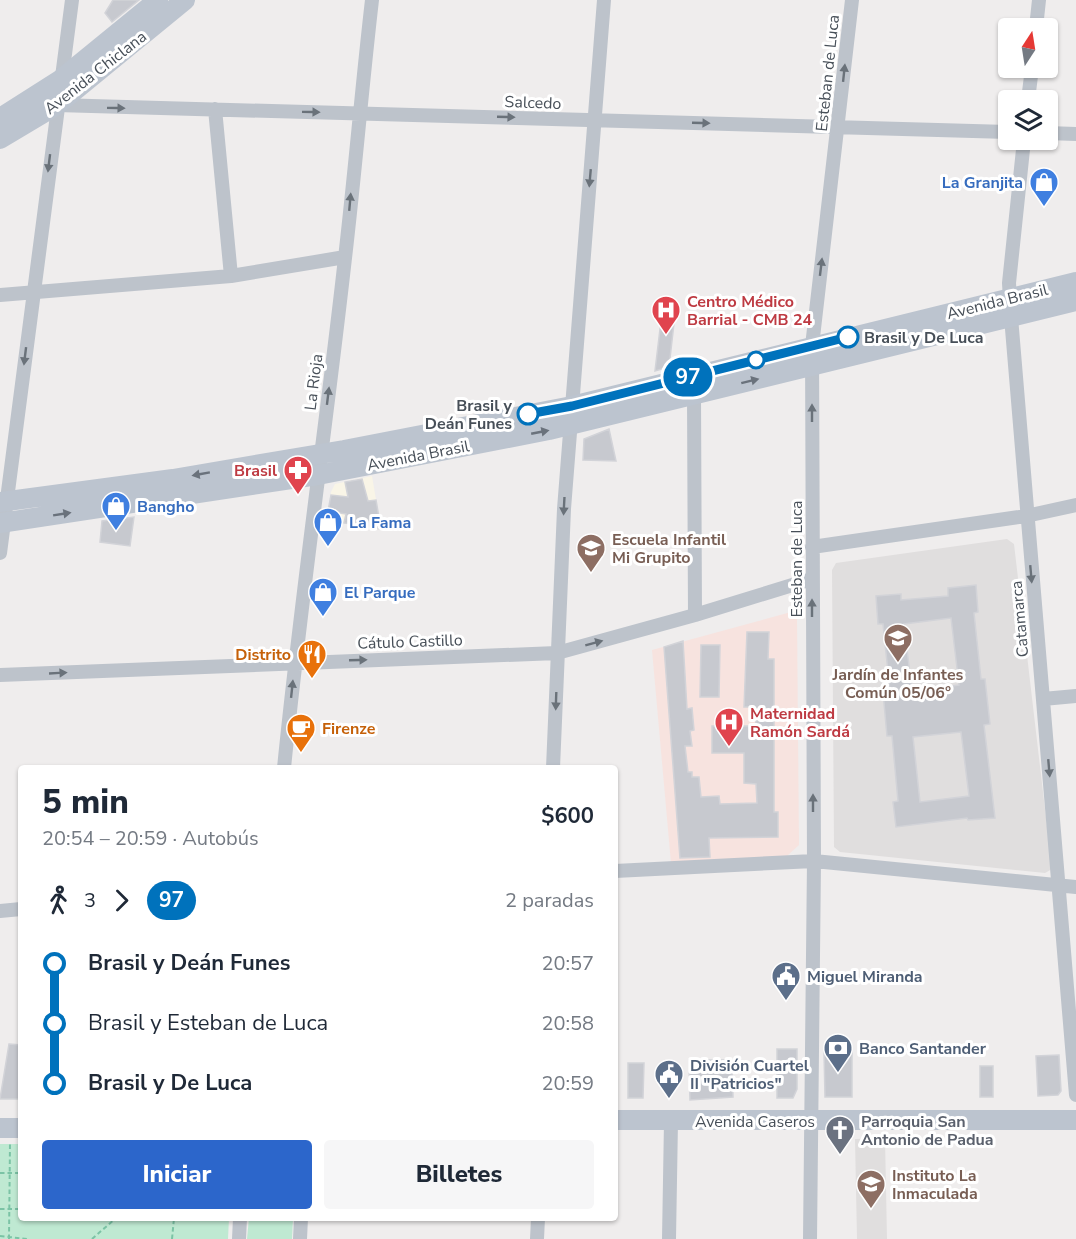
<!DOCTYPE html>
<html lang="es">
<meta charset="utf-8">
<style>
:root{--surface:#fff;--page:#f6f6f7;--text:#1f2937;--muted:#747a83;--accent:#2c66cb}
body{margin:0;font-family:"Nunito Sans",sans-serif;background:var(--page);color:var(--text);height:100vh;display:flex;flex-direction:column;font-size:22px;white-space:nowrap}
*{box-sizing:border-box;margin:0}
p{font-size:20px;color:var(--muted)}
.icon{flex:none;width:33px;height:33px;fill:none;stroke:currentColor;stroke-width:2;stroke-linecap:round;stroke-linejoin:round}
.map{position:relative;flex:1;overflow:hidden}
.details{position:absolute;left:18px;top:765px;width:600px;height:456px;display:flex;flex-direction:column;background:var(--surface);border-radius:6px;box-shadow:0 2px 4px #0004}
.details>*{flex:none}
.badge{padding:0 12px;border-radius:20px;font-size:21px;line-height:39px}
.needle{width:39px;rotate:12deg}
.buttons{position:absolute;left:998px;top:18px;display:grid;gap:12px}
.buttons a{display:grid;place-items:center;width:60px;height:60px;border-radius:6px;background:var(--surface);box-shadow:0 2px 4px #0004;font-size:30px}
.map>.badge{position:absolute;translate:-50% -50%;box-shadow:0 0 0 3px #fff}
.legs{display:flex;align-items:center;gap:9px;height:66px;padding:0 24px;font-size:20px}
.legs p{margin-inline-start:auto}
.head{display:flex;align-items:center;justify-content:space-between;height:102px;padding:0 24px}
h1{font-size:33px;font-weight:800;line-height:45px}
.button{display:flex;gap:12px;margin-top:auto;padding:12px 24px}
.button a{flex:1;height:69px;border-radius:6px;background:var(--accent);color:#fff;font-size:24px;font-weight:800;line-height:69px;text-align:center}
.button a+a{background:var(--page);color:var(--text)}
ul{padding:0 24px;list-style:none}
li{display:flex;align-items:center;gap:21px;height:60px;font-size:22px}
li i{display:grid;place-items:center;width:9px;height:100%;margin:0 8px;background:currentColor}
li i::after{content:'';width:15px;height:15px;margin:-8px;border:4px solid;border-radius:50%;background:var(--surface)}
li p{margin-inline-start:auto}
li:first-child i{background:linear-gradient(#0000 50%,currentColor 0)}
li:last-child i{background:linear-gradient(currentColor 50%,#0000 0)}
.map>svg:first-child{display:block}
.commercial{fill:#f9f5e7}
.education{fill:#e0dede}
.medical{fill:#f7e3df}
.green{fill:#bfe9d2}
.building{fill:#c7c9cf;stroke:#d2d3d8;stroke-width:1.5;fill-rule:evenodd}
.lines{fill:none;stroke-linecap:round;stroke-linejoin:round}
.path{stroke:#7bc3a5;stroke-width:2;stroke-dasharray:4.5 3;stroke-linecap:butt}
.street{stroke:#bdc3cb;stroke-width:14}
.secondary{stroke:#bcc4cf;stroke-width:20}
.oneway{fill:#6a727a}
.oneway2{fill:#6a727c}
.line-1-casing{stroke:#fff;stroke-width:14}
.line-1{stroke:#0072bc;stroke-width:9}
.stop-1-dot{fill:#fff;stroke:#0072bc;stroke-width:3}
.labels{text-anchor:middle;stroke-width:6;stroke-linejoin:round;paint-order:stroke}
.street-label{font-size:16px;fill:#474f58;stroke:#fff}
.shop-label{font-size:16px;font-weight:bold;fill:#366cbe;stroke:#fff;text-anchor:start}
.health-label{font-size:16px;font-weight:bold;fill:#be3a42;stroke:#fff;text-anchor:start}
.stop-label{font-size:16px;font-weight:bold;fill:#474f58;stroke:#fff;text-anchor:start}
.education-label{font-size:16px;font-weight:bold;fill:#785e54;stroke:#fff;text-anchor:start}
.food-label{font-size:16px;font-weight:bold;fill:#c56008;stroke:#fff;text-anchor:end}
.service-label{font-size:16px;font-weight:bold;fill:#4e5e75;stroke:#fff;text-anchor:start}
.worship-label{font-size:16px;font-weight:bold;fill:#5b616d;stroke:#fff;text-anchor:start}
</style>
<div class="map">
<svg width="1076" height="1239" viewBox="0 0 1076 1239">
<rect width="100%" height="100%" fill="#efeded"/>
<path class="commercial" d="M372 476 381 529 328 520 331 492 335 484Z"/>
<path class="education" d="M1007 539 1014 544 1052 869 1045 873 840 852 834 847 832 570 836 563Z
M885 1138 887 1239H857L855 1139Z"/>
<path class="medical" d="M791 612 797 615 799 845 787 856 671 863 652 650Z"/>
<path class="green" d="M0 1144H21V1218H229L228 1239H0Z
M249 1218H293L292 1239H247Z"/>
<path class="building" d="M113 0H139L112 22 105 13Z
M663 304 676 306 669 367 655 371Z
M609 429 616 461 583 460 584 439Z
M362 479 368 501 376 500 381 529 344 523 346 514 328 511 331 495 348 497 345 482Z
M134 517 130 546 100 542 102 521Z
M976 585 978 612 974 613 981 679H985L990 724 984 725 995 818 968 820 967 818 896 827 893 802 898 801 892 736H887L883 692 890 691 883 624H878L876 596 901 594V600L948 596V588ZM951 618 959 685 912 691 904 624ZM961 732 969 796 920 802 913 737Z
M747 632H769L768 659H774V812H778V837L709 838 710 857 680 858 664 647 683 641 687 709 692 708 694 730 690 731 692 746H685L688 772H692V777H699L701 797 719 796 720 804 757 803 756 784 744 783V753H712V726H756L755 707H744Z
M701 645H720L719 697H700Z
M9 1044 21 1045V1099H0Z
M777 1049H797V1089L793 1098H777Z
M852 1051V1097H825L824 1052Z
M1059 1055 1061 1091 1058 1095 1038 1096 1036 1056Z
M689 1060H732L733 1097 690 1100Z
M628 1063H644L643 1098H628Z
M980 1066H993V1097H980Z"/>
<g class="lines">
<path class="path" d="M0 1173H21
M0 1209H21
M0 1236 27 1239
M9 1239 10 1143
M92 1239 116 1218
M172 1239 174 1218"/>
<path class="street" d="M1036 28 1039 0
M1028 100 1032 68
M57 105 1008 132
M215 109 231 276
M1047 133 1076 134
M1024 140 1009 283 1011 317 1076 1095
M0 295 231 276 345 257
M694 396 695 615
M812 547 1026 516 1076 505
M0 553 72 0
M0 675 557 653 695 615 812 579
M1043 699 1076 696
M284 768C301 597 326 428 345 258 355 172 362 86 372 0
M553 768 564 509 604 0
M615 871 814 861 1076 887
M0 911 21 909
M239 1239 240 1218
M300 1239 301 1218
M537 1239 538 1218
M669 1239 671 1121
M810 1239 814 861 812 346 852 0"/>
<path class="secondary" d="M0 118 60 80 158 0
M0 139 57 105 185 0
M0 502 173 479 344 450 572 406 1076 282
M0 523 318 475 549 430 1076 301
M615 1120H1076
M0 1128H21"/>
</g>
<defs><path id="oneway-solid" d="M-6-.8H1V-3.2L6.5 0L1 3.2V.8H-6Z" transform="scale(1.5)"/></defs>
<g class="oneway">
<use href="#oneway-solid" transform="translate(844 73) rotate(-84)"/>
<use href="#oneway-solid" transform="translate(116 108) rotate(1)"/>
<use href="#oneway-solid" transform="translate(311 112) rotate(1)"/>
<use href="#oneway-solid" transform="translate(506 117) rotate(2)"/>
<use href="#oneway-solid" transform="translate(701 123) rotate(2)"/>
<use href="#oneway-solid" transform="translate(49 163) rotate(97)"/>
<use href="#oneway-solid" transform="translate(590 178) rotate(95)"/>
<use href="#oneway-solid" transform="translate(350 202) rotate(-85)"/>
<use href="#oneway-solid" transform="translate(821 267) rotate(-83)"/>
<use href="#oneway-solid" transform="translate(25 356) rotate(97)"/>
<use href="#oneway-solid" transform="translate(328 396) rotate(-83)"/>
<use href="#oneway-solid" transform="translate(812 413) rotate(-90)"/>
<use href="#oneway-solid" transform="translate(564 506) rotate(93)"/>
<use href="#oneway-solid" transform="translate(1031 574) rotate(85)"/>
<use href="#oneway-solid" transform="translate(812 608) rotate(-90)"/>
<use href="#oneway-solid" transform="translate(594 643) rotate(-15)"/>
<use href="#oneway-solid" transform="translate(358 660) rotate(-2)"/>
<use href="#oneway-solid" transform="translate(58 673) rotate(-3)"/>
<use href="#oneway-solid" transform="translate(292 689) rotate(-84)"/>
<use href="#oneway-solid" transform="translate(556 701) rotate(92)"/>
<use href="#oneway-solid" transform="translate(1049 768) rotate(85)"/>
<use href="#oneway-solid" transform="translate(813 803) rotate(-90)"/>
</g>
<g class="oneway2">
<use href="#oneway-solid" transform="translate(750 381) rotate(-14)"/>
<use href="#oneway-solid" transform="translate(540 432) rotate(-11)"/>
<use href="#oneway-solid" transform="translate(201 474) rotate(170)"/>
<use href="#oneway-solid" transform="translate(62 514) rotate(-9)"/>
</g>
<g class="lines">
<g class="line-1-casing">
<path id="line-1" d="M528 414 572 406 848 337"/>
</g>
<use href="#line-1" class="line-1"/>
</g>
<defs>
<g id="shop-pin" transform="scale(1.5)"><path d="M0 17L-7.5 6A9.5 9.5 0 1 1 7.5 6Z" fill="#3f7fe0" stroke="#fff"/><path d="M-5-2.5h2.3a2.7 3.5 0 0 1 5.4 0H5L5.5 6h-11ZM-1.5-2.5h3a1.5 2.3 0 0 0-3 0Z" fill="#fff"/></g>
<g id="hospital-pin" transform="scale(1.5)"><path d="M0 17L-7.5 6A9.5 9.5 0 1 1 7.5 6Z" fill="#e0444e" stroke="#fff"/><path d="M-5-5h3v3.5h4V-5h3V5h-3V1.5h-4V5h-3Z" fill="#fff"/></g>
<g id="pharmacy-pin" transform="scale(1.5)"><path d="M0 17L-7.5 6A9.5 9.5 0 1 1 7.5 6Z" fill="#e0444e" stroke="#fff"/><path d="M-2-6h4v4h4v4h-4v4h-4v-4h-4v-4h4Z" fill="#fff"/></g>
<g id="school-pin" transform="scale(1.5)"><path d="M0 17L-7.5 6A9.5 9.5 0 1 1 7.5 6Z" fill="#8d6e63" stroke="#fff"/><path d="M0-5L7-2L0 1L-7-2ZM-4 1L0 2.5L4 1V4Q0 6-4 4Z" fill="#fff"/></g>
<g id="restaurant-pin" transform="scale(1.5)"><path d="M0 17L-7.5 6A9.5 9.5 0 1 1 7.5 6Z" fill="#e8710a" stroke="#fff"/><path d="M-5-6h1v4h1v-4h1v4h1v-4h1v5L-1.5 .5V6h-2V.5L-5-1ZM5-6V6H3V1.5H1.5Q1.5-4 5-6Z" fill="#fff"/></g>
<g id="cafe-pin" transform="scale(1.5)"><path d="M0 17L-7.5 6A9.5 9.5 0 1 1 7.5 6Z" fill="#e8710a" stroke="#fff"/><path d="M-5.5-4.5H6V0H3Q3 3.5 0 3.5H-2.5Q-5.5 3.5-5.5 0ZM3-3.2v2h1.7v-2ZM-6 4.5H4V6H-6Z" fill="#fff"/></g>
<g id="civic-pin" transform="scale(1.5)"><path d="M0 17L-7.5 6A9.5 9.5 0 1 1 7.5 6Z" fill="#5c6f8a" stroke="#fff"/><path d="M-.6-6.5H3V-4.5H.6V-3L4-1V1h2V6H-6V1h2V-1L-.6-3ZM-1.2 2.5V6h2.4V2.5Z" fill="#fff"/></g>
<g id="bank-pin" transform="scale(1.5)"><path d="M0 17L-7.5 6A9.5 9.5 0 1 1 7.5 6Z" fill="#5c6f8a" stroke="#fff"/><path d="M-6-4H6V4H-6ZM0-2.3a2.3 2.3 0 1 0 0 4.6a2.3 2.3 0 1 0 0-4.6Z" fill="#fff"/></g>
<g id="church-pin" transform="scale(1.5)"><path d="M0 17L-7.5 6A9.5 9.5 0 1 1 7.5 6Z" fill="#6b7280" stroke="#fff"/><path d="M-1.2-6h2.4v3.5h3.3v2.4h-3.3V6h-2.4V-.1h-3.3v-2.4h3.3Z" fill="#fff"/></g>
</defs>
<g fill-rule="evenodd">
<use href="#shop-pin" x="1044" y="182"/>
<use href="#hospital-pin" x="666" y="310"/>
<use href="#pharmacy-pin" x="298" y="470"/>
<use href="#shop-pin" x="116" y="506"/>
<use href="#shop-pin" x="328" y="522"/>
<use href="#school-pin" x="591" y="548"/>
<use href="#shop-pin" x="323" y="592"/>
<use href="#school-pin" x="898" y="638"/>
<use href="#restaurant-pin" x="312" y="654"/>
<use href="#hospital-pin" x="729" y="722"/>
<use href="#cafe-pin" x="301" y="728"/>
<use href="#civic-pin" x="786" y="976"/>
<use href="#bank-pin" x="838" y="1048"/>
<use href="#civic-pin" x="669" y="1074"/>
<use href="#church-pin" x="840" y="1130"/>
<use href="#school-pin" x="871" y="1184"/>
</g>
<g class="stop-1-dot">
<circle cx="848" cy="337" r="10"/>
<circle cx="756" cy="360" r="8"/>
<circle cx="528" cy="414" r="10"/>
</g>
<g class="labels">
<g class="street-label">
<text transform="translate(95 72) rotate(-38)" y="6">Avenida Chiclana</text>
<text transform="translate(827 73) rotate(-84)" y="6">Esteban de Luca</text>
<text transform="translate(533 102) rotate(2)" y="6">Salcedo</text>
<text transform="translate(997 301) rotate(-14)" y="6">Avenida Brasil</text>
<text transform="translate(313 382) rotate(-83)" y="6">La Rioja</text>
<text transform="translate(418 455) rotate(-11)" y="6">Avenida Brasil</text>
<text transform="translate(796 559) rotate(-90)" y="6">Esteban de Luca</text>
<text transform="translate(1019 619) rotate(-95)" y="6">Catamarca</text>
<text transform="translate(410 641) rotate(-2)" y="6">Cátulo Castillo</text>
<text x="755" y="1127">Avenida Caseros</text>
</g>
<g class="shop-label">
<text x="1023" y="188" text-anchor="end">La Granjita</text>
<text x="137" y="512">Bangho</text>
<text x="349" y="528">La Fama</text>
<text x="344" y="598">El Parque</text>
</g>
<g class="health-label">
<text x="687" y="307">Centro Médico<tspan x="687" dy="18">Barrial - CMB 24</tspan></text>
<text x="277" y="476" text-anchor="end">Brasil</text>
<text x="750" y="719">Maternidad<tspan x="750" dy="18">Ramón Sardá</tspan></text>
</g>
<g class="stop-label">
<text x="864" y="343">Brasil y De Luca</text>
<text x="512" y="411" text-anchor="end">Brasil y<tspan x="512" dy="18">Deán Funes</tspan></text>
</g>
<g class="education-label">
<text x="612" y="545">Escuela Infantil<tspan x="612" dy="18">Mi Grupito</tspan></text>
<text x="898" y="680" text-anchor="middle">Jardín de Infantes<tspan x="898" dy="18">Común 05/06°</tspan></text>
<text x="892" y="1181">Instituto La<tspan x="892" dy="18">Inmaculada</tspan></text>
</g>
<g class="food-label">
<text x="291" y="660">Distrito</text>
<text x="322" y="734" text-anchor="start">Firenze</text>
</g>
<g class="service-label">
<text x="807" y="982">Miguel Miranda</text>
<text x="859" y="1054">Banco Santander</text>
<text x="690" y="1071">División Cuartel<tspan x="690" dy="18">II "Patricios"</tspan></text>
</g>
<g class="worship-label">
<text x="861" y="1127">Parroquia San<tspan x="861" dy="18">Antonio de Padua</tspan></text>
</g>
</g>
</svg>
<div class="buttons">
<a><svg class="needle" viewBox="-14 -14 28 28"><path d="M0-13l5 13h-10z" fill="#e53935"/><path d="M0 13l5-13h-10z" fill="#747a83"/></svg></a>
<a><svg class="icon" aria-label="layers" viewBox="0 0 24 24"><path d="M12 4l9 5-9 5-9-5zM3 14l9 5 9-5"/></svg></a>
</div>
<b class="badge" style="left:688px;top:377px;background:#0072bc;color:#fff">97</b>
<section class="details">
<div class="head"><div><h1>5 min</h1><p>20:54 – 20:59 · Autobús</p></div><b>$600</b></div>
<div class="legs"><svg class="icon" aria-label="walk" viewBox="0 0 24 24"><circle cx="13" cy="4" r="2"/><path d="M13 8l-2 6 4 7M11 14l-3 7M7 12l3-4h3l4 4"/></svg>3<svg class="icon" aria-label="forward" viewBox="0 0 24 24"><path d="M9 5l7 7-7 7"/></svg><b class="badge" style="background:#0072bc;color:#fff">97</b><p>2 paradas</p></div>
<ul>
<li><i style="color:#0072bc"></i><b>Brasil y Deán Funes</b><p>20:57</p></li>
<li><i style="color:#0072bc"></i><span>Brasil y Esteban de Luca</span><p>20:58</p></li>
<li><i style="color:#0072bc"></i><b>Brasil y De Luca</b><p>20:59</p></li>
</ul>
<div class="button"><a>Iniciar</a><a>Billetes</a></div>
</section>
</div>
